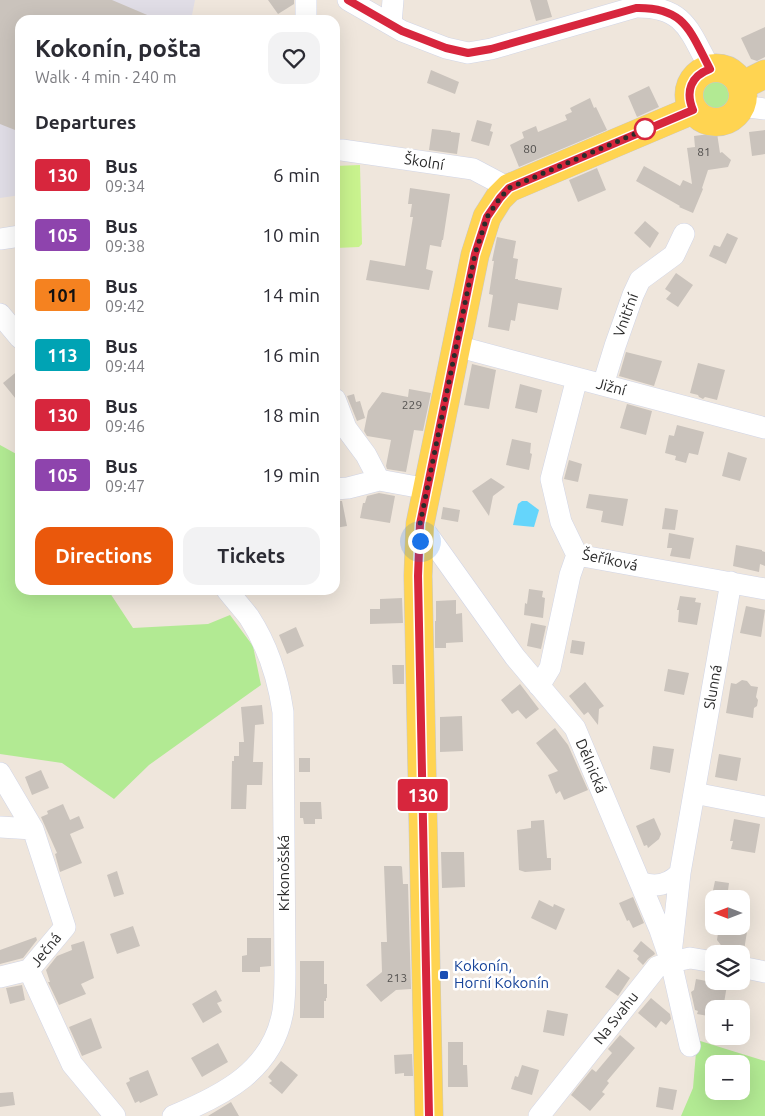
<!DOCTYPE html>
<meta charset="utf-8">
<style>
:root{--surface:#fff;--page:#f2f2f3;--text:#2b2b33;--muted:#7c7c81;--accent:#ea580c}
body{margin:0;font-family:Ubuntu,sans-serif;background:var(--page);color:var(--text);height:100vh;display:flex;flex-direction:column;font-size:19px;white-space:nowrap}
*{box-sizing:border-box;margin:0}
p{font-size:16px;color:var(--muted)}
.icon{flex:none;width:28px;height:28px;fill:none;stroke:currentColor;stroke-width:2;stroke-linecap:round;stroke-linejoin:round}
.map{position:relative;flex:1;overflow:hidden}
.side{position:absolute;left:15px;top:15px;width:325px;height:580px;display:flex;flex-direction:column;background:var(--surface);border-radius:15px;box-shadow:0 5px 20px #0002}
.side>*{flex:none}
.badge{padding:0 10px;border-radius:4px;font-size:18px;line-height:32px}
.needle{width:32px;rotate:270deg}
.controls{position:absolute;left:705px;top:890px;display:grid;gap:10px}
.controls a{display:grid;place-items:center;width:45px;height:45px;border-radius:10px;background:var(--surface);box-shadow:0 5px 20px #0002;font-size:25px}
.you{position:absolute;width:25px;height:25px;margin:-12px;border:4px solid #fff;border-radius:50%;background:#1a73e8;box-shadow:0 0 0 8px #1a73e833}
.map>.badge{position:absolute;translate:-50% -50%;box-shadow:0 0 0 2px #fff}
h2{padding:0 20px;font-size:19px;line-height:45px}
.round{display:grid;place-items:center;flex:none;width:52px;height:52px;border-radius:15px;background:var(--page)}
.head{display:flex;align-items:center;justify-content:space-between;height:85px;padding:0 20px}
h1{font-size:24px;font-weight:700;line-height:38px}
.button{display:flex;gap:10px;margin-top:auto;padding:10px 20px}
.button a{flex:1;height:58px;border-radius:15px;background:var(--accent);color:#fff;font-size:20px;font-weight:700;line-height:58px;text-align:center}
.button a+a{background:var(--page);color:var(--text)}
ul{padding:0;list-style:none}
li{display:flex;align-items:center;gap:15px;height:60px;padding:0 20px}
li div{flex:1}
li b{display:block;font-size:19px}
li em{font-style:normal}
li .badge{min-width:55px;font-weight:700;text-align:center}
.map>svg:first-child{display:block}
.industrial{fill:#e0dde6}
.green{fill:#b2ea93;fill-rule:evenodd}
.pitch{fill:#c9f38e}
.water{fill:#65d5fb}
.building{fill:#cac3bc}
.lines{fill:none;stroke-linecap:round;stroke-linejoin:round}
.minor-casing{stroke:#d1d5e6;stroke-width:22}
.major-casing{stroke:#c8c8c8;stroke-width:29}
.minor{stroke:#fff;stroke-width:21}
.major{stroke:#ffd451;stroke-width:28}
.line-casing{stroke:#fff;stroke-width:11}
.line{stroke:#d7263d;stroke-width:8}
.walk{stroke:#2b2b2b;stroke-width:5;stroke-dasharray:0 9}
.stop-dot{fill:#fff;stroke:#d7263d;stroke-width:2.5}
.transit-dot{fill:#1a4fb4;stroke:#fff;stroke-width:2}
.labels{text-anchor:middle;stroke-width:5;stroke-linejoin:round;paint-order:stroke}
.number-label{font-size:12px;fill:#53514f}
.street-label{font-size:15px;fill:#2b2b2b;stroke:#fff}
.transit-label{font-size:15px;fill:#164399;stroke:#fff;text-anchor:start}
</style>
<div class="map">
<svg width="765" height="1116" viewBox="0 0 765 1116">
<rect width="100%" height="100%" fill="#efe6dc"/>
<path class="industrial" d="M0 0H195L191 20H20V194L14 196 0 198Z"/>
<path class="green" d="M702 94a15 15 0 1 1 30 0a15 15 0 1 1-30 0Z
M0 445 20 456V590H108L133 628 208 624 230 615 253 646 261 685 149 765 114 799 62 763 0 754Z
M697 1040 765 1061V1116H681L693 1088ZM714 1064H741V1091H714Z"/>
<path class="pitch" d="M360 165 362 244 359 247 335 248V166Z"/>
<path class="water" d="M522 501H527L539 510 534 527 513 525 518 504Z"/>
<path class="building" d="M0 0H112L159 20H20V132L0 124Z
M268 0H294V4L278 14Z
M530 0H547L552 17 536 21Z
M765 27V57L757 61 751 59 741 38Z
M431 70 459 82 455 94 427 83Z
M649 86 659 107 637 117 628 96Z
M590 98 594 108 596 107 607 130 519 167 510 145 524 138 522 132 536 126 538 132 567 120 565 115 572 112 570 108Z
M477 120 492 124 490 131 493 132 489 146 471 141Z
M432 129 451 131V132L460 133 457 154 429 150Z
M765 130V154L752 156 749 132Z
M717 133 720 153 722 152 731 160 728 167 708 170 702 188 703 189 693 213 679 207 680 206 636 181 644 166 680 186 683 180 692 184 687 148 695 147 694 136Z
M597 168 606 190 578 202 569 180Z
M410 188 450 194 443 240H442L441 247 430 245 426 269 433 271 429 290 366 280 370 260 405 266 413 217H410L412 204H408Z
M645 221 659 233 650 248 634 233Z
M727 233 738 238 726 264 709 256 714 245 720 247Z
M497 237 516 241 513 258 518 259 515 279H518V280L562 288 558 310 518 303 515 321 511 320 509 331 488 327 493 295 489 294 494 261H492Z
M676 273 693 285 678 307 666 299 671 293 665 289Z
M626 352 662 361 654 386 619 376Z
M698 363 725 370 717 400 705 397 703 399 699 397 698 395 690 393Z
M472 364 496 370 489 409 464 405Z
M20 369V404L3 383Z
M520 384 542 390 537 413 515 408Z
M409 389 431 393 423 431 414 430 406 472 387 469 386 466 391 440 367 436 364 431 368 411 382 392 408 397Z
M354 394 356 402 360 401 365 418 357 421 347 396Z
M627 404 652 411 646 435 620 428Z
M677 425 704 432 698 455 689 453 686 463 675 460 676 456 665 453 669 435 674 436Z
M512 439 531 443 530 453 532 454 529 470 506 465Z
M728 452 747 458 740 481 722 476Z
M569 460 582 464 578 482 564 479Z
M491 478 505 487 493 496 489 516 472 491Z
M379 493 395 496 390 523 360 518 363 503H365L367 496Z
M589 494 628 499 623 526 601 522 603 511 586 508Z
M335 501H342L347 526 335 528Z
M443 507 460 510 458 522 441 519Z
M665 508 678 510 675 530 662 529Z
M669 533 694 538 690 559 670 556 672 548H667Z
M736 545 762 550V551L765 552V566L760 564 759 572 733 566Z
M529 589 543 591 542 597 545 598 543 618 524 615 525 603 527 604Z
M680 596 696 598 695 602 701 603 697 625 678 622 679 610H677Z
M402 598 403 623 370 624V609H380V599Z
M456 600V614L462 613 463 642 446 643V648H435V621H436V601Z
M746 606 765 610 761 637 740 633Z
M531 623 546 626 541 649 527 646Z
M296 627 304 646 287 654 279 635Z
M572 640 585 642 583 655 570 653Z
M392 665H404V684H393Z
M668 669 689 673 684 695 664 691Z
M742 680 747 681 751 686 758 687 756 697 758 700 757 706 754 708 753 718 726 713 731 683 736 684Z
M585 682 604 706 599 709 598 725 588 712 584 715 569 696Z
M520 684 539 709 526 719 518 710 512 714 501 700Z
M262 705 264 724 255 725 253 762H263L262 785H247L246 809H231L232 761H234V756H239V742H244L241 707Z
M462 716 463 751 440 752V717Z
M555 728 568 745 588 790 564 800 560 791 556 794 548 775 558 771 536 743Z
M653 746 674 749 670 773 650 769Z
M719 754 741 758 737 781 715 777Z
M299 758H310V772H299Z
M41 770 49 788 32 795 25 777Z
M300 802H321L322 819H315V824H304L303 818H300Z
M63 804 70 820 79 816 84 828 70 834 82 863 60 872 55 854 57 853 41 817 48 814 47 811Z
M654 818 661 834 659 839 648 848 647 845 644 846 636 826Z
M734 819 760 824 755 853 731 849 733 841H730Z
M544 820 547 858H551V870L525 872 519 870 517 830 531 828V821Z
M441 852H464L465 887 442 888Z
M384 866H401L402 867 403 884H408L411 989 396 990 381 1002 366 985 382 972 381 942H387Z
M117 871 124 894 114 897 107 875Z
M715 881 729 883 727 898 712 895Z
M633 897 644 923 633 928 629 920 627 921 619 903Z
M539 900 553 907 554 904 565 909 556 930 531 918Z
M133 926 140 946 117 954 110 934Z
M719 926H748L744 950 732 948 727 953 717 940Z
M36 937 37 940 23 958 0 964V950Z
M247 938H271V966L260 967V972H242V956L247 955Z
M84 941 94 978 81 984 86 994 59 1005 48 982H50L46 970 57 956 72 950 71 945Z
M641 941 654 952 655 954 648 959 643 965 637 959 639 956 633 951Z
M300 961H324V984H327V998H326V1001H324V1018H300Z
M618 969 630 978 618 996 605 987Z
M696 979 727 985 723 1009H714V1017L697 1014 698 1011 695 1010 691 992 694 990Z
M22 985 25 1000 10 1004 6 988Z
M216 990 222 1001 217 1003 222 1012 203 1023 192 1004Z
M651 998 670 1014 671 1019 666 1025 661 1021 656 1028 638 1013Z
M547 1010 568 1014 564 1036 543 1032Z
M91 1018 102 1048 82 1056 69 1027Z
M620 1035 635 1048 607 1081 609 1083 602 1092 605 1094 590 1111 571 1095 592 1069 596 1072 612 1053 608 1049Z
M448 1042H463V1065H467L468 1087H448Z
M218 1043 228 1062 202 1077 191 1058Z
M412 1054 413 1076H404V1073L395 1074 394 1055Z
M281 1061 298 1075 282 1094 269 1083 272 1081 268 1077Z
M522 1065 539 1070 532 1095 511 1089 515 1076 518 1077Z
M148 1070 158 1095 140 1103 139 1101 135 1103 126 1083 130 1081 129 1078Z
M659 1087 677 1090 673 1110 656 1107Z
M13 1092 15 1105 0 1107V1093Z
M231 1102 239 1116H208Z"/>
<g class="lines">
<g class="minor-casing">
<path id="minor" d="M348 0 402 31 446 48 468 53 491 49 636 7C685 6 690 32 710 69
M306 20V0
M391 24 393 0
M741 106 765 109
M335 150H342L473 169 509 188
M0 239 20 236
M0 314 20 338
M456 346 603 385 765 428
M577 378 551 479 561 522 577 555 765 589
M603 385 615 346 633 295 640 280 674 255 684 234
M335 399 346 428 366 455 379 480
M335 489 348 488 379 480 428 489
M420 524 515 657 575 728 660 930 671 962 690 1046
M539 686 550 668 570 575 577 555
M0 773 33 829 65 927 29 970
M694 793 765 807
M0 827 33 829
M640 882C655 888 669 885 680 873
M671 954 680 873 731 582
M741 967 765 972
M29 970 72 1064 115 1116
M0 977 29 970
M173 1116C224 1095 273 1070 283 1011 285 998 285 985 285 972L283 712C278 678 268 646 249 617 242 608 234 599 227 590
M539 1116 657 967 671 962 690 958 714 962"/>
</g>
<g class="major-casing">
<path id="major" d="M689 95a27 27 0 1 1 54 0a27 27 0 1 1-54 0Z
M741 86 765 74
M429 1116 418 576 420 524 475 255 487 217 499 198 509 188 693 110"/>
</g>
<use href="#minor" class="minor"/>
<use href="#major" class="major"/>
</g>
<g class="lines">
<g class="line-casing">
<path id="line" d="M348 0 402 31 446 48 468 53 491 49 636 8C685 7 690 31 710 69 691 76 685 91 693 110L509 188 500 198 487 217 475 254 420 524 418 576 429 1116"/>
</g>
<use href="#line" class="line"/>
<path class="walk" d="M420 541V524L475 254 487 217 500 198 509 188 651 127 645 129"/>
</g>
<circle class="stop-dot" cx="645" cy="129" r="10"/>
<rect class="transit-dot" x="439" y="970" width="10" height="10" rx="2.5"/>
<g class="labels">
<g class="number-label">
<text x="530" y="153">80</text>
<text x="704" y="156">81</text>
<text x="412" y="409">229</text>
<text x="397" y="982">213</text>
</g>
<g class="street-label">
<text transform="translate(424 162) rotate(9)" y="5">Školní</text>
<text transform="translate(626 315) rotate(-70)" y="5">Vnitřní</text>
<text transform="translate(611 387) rotate(15)" y="5">Jižní</text>
<text transform="translate(610 560) rotate(12)" y="5">Šeříková</text>
<text transform="translate(713 687) rotate(-80)" y="5">Slunná</text>
<text transform="translate(591 766) rotate(67)" y="5">Dělnická</text>
<text transform="translate(284 873) rotate(-90)" y="5">Krkonošská</text>
<text transform="translate(46 950) rotate(-51)" y="5">Ječná</text>
<text transform="translate(616 1018) rotate(-52)" y="5">Na Svahu</text>
</g>
<g class="transit-label">
<text x="454" y="971">Kokonín,<tspan x="454" dy="17">Horní Kokonín</tspan></text>
</g>
</g>
</svg>
<div class="controls">
<a><svg class="needle" viewBox="-14 -14 28 28"><path d="M0-13l5 13h-10z" fill="#e53935"/><path d="M0 13l5-13h-10z" fill="#7c7c81"/></svg></a>
<a><svg class="icon" aria-label="layers" viewBox="0 0 24 24"><path d="M12 4l9 5-9 5-9-5zM3 14l9 5 9-5"/></svg></a>
<a>+</a>
<a>−</a>
</div>
<div class="you" style="left:420px;top:541px"></div>
<b class="badge" style="left:423px;top:795px;background:#d7263d;color:#fff">130</b>
<section class="side">
<div class="head"><div><h1>Kokonín, pošta</h1><p>Walk · 4 min · 240 m</p></div><a class="round"><svg class="icon" aria-label="heart" viewBox="0 0 24 24"><path d="M12 20l-8-8c-3-5 5-10 8-4 3-6 11-1 8 4z"/></svg></a></div>
<h2>Departures</h2>
<ul>
<li><span class="badge" style="background:#d7263d;color:#fff">130</span><div><b>Bus</b><p>09:34</p></div><em>6 min</em></li>
<li><span class="badge" style="background:#8e44ad;color:#fff">105</span><div><b>Bus</b><p>09:38</p></div><em>10 min</em></li>
<li><span class="badge" style="background:#f58220;color:#111">101</span><div><b>Bus</b><p>09:42</p></div><em>14 min</em></li>
<li><span class="badge" style="background:#00a3b4;color:#fff">113</span><div><b>Bus</b><p>09:44</p></div><em>16 min</em></li>
<li><span class="badge" style="background:#d7263d;color:#fff">130</span><div><b>Bus</b><p>09:46</p></div><em>18 min</em></li>
<li><span class="badge" style="background:#8e44ad;color:#fff">105</span><div><b>Bus</b><p>09:47</p></div><em>19 min</em></li>
</ul>
<div class="button"><a>Directions</a><a>Tickets</a></div>
</section>
</div>
